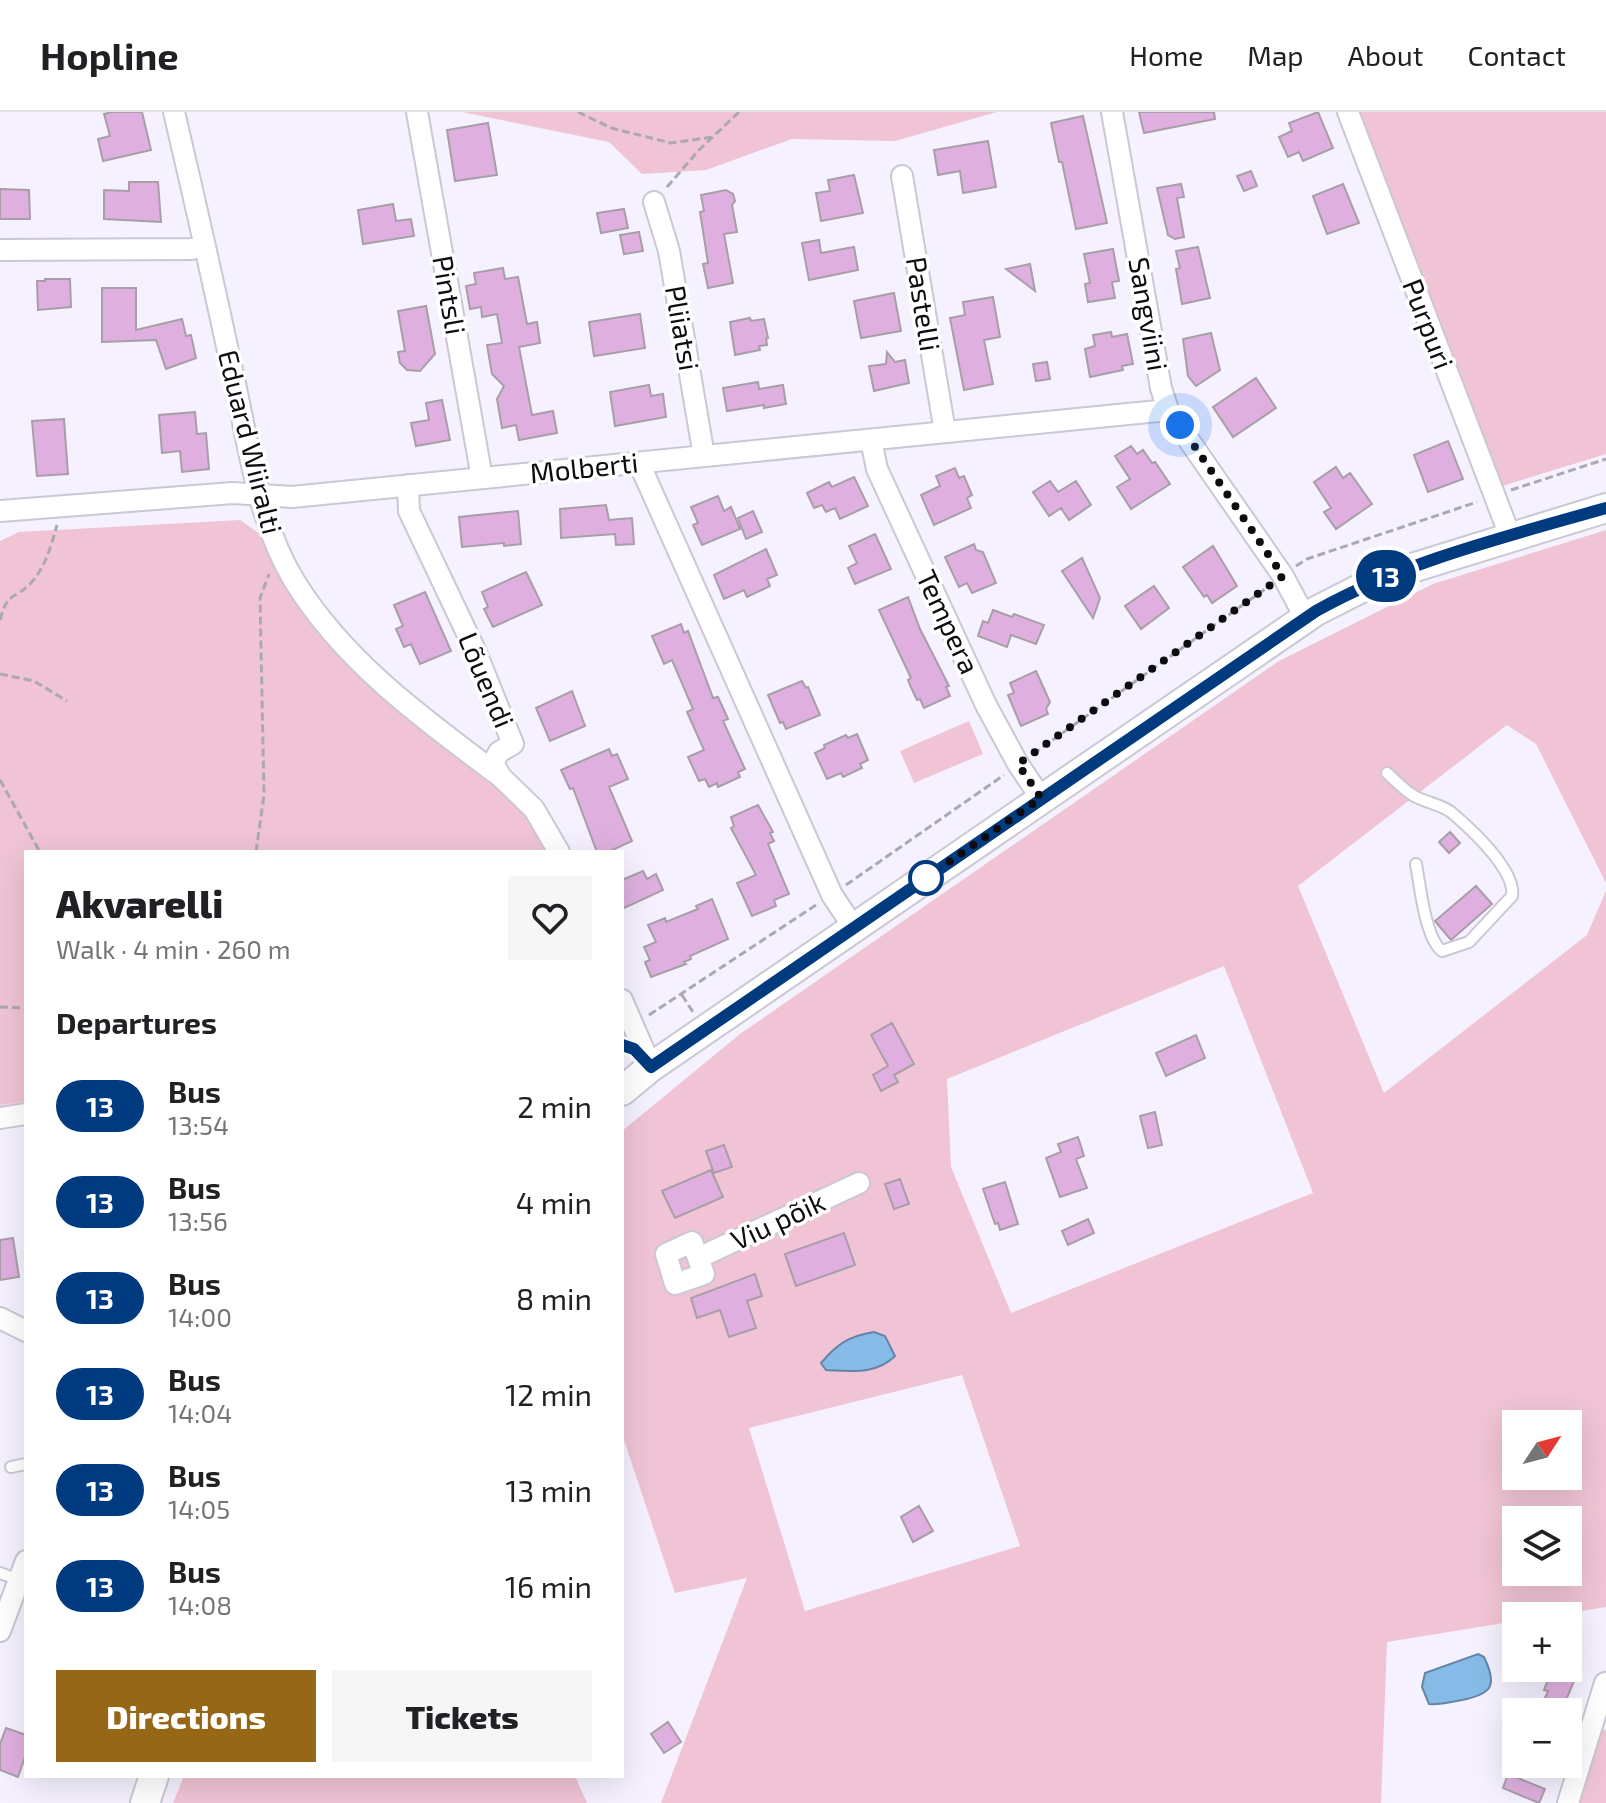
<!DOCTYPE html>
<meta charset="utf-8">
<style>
:root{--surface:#fff;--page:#f6f6f6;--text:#202124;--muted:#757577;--line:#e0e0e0;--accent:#976718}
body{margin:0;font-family:"Exo 2",sans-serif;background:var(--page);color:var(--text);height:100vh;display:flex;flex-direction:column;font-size:30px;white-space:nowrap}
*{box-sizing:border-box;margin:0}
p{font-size:26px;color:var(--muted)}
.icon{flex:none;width:44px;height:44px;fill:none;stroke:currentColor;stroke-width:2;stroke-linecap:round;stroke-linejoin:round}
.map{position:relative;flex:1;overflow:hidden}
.side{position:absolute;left:24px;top:738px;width:600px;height:928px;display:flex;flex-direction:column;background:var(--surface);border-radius:0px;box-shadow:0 8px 32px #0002}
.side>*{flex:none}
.badge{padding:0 16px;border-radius:26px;font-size:28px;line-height:52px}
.needle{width:52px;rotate:54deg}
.fabs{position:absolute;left:1502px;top:1298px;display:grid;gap:16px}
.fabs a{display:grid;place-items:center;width:80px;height:80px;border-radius:0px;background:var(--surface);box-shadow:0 8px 32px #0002;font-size:40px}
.you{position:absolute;width:40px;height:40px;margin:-20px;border:6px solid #fff;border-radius:50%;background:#1a73e8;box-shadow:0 0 0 12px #1a73e833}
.map>.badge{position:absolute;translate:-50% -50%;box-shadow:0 0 0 4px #fff}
h2{padding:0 32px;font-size:30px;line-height:72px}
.round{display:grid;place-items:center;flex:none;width:84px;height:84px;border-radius:0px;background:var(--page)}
.overview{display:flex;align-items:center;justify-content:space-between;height:136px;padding:0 32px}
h1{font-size:38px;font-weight:800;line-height:60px}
.cta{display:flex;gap:16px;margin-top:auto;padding:16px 32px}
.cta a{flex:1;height:92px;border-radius:0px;background:var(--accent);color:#fff;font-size:32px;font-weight:800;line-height:92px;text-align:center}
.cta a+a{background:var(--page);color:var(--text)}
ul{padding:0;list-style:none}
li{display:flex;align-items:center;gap:24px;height:96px;padding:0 32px}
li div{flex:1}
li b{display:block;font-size:30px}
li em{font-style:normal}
li .badge{min-width:88px;font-weight:700;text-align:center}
header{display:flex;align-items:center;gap:48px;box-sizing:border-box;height:112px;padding:0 40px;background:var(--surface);border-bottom:2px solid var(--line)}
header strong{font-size:38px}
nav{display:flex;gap:44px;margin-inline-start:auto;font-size:28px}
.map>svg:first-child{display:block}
.green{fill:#f0c4d5;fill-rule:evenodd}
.water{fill:#87bbe7;stroke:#6386a7;stroke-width:2}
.building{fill:#dfb0df;stroke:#a89ea8;stroke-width:2}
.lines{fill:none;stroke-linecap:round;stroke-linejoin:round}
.lane-casing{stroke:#cbc7d4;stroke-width:14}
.street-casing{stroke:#cbc7d4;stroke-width:24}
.secondary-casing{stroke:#cbc7d4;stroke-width:32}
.path{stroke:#aba8b3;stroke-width:3;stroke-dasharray:8 4;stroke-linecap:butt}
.lane{stroke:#fff;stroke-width:10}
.street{stroke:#fff;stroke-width:20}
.secondary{stroke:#fff;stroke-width:28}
.line-casing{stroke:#fff;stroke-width:18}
.line{stroke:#003b80;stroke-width:12}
.walk{stroke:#0e0c11;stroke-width:8;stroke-dasharray:0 14.4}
.stop-dot{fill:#fff;stroke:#003b80;stroke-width:4}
.labels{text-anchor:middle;stroke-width:7;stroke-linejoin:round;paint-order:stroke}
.street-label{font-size:28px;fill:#0e0c11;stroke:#fff}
</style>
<header>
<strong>Hopline</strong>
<nav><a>Home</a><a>Map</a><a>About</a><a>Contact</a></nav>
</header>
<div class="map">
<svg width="1606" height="1691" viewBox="0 0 1606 1691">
<rect width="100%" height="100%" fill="#f5f1ff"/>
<path class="green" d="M462 0H997L895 29 792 27 706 58 642 62 609 30Z
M1358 0H1606V342L1499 375Z
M240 408 274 432 331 520 501 665 559 740H26V990L0 993V429L19 420Z
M1606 418V771L1536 632 1507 613 1298 774 1384 981 1587 823 1606 779V1495L1551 1504H1516V1509L1387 1530 1381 1691H661L747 1466 675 1481 622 1322V1019L740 922 1279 549 1433 472ZM1224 854 1313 1081 1011 1201 951 1055 947 967ZM962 1263 1020 1434 805 1499 749 1316ZM1516 1312H1568V1364H1516ZM1516 1408H1568V1460H1516Z
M969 609 983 642 914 671 900 639Z
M1602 1617 1606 1618V1691H1578Z
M184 1664H575L587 1691H173Z"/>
<path class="water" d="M874 1220 885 1224 895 1244C876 1263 851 1259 826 1258L821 1251C837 1232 849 1224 874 1220Z
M1478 1542 1484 1545C1498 1574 1492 1582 1462 1588 1451 1590 1440 1593 1429 1592L1422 1575 1425 1561Z"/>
<path class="building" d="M112 0H142L151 38 103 49 98 27 110 24 104 2Z
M1139 0H1214L1215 7 1144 21Z
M1318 0 1333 36 1303 49 1299 40 1288 45 1279 25 1292 19 1289 11Z
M1083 4 1107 111 1076 117 1062 50H1059L1051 11Z
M488 11 497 63 455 69 447 18Z
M988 29 996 75 963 81 960 59 938 63 934 38Z
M1251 59 1257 74 1244 79 1237 64Z
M854 63 863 101 821 109 816 81 830 79 828 68Z
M129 70H158L161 110 104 107V78L129 79Z
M1181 72 1184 85 1177 86 1184 125 1175 127 1168 123 1157 76Z
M1343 72 1359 111 1327 122 1313 84Z
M0 77 29 78 30 107H0Z
M726 78 733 82 735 89 732 93 737 120 724 122 733 171 708 176 703 152 708 151 700 100 704 99 701 83Z
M393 92 396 109 411 107 414 124 363 132 358 98Z
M624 97 628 116 601 121 597 101Z
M639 120 643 139 624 142 620 123Z
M819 128 821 141 854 135 858 158 809 168 802 131Z
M1198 135 1210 186 1182 192 1176 157 1180 156 1176 139Z
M1113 137 1119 169 1112 170 1115 186 1088 190 1085 172 1090 171 1084 142Z
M1030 152 1035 179 1006 157Z
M503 156 505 167 518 165 527 212 537 210 540 231 519 235 532 303 553 299 557 321 519 328 516 313 502 316 497 287 504 274 492 262 487 233 502 231 497 202 482 205 481 195 470 197 466 174 476 172 474 161Z
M45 167H70L71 195 38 198 37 169H45Z
M102 176H136V218L182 207 186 224 191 223 196 246 166 257 156 228 102 230Z
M894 181 901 219 861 226 854 189Z
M993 185 1000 225 984 228 993 272 964 278 950 206 965 203 963 190Z
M426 194 435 242 420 259 407 258 400 251 398 240 405 239 398 199Z
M640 202 645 236 594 244 589 210Z
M750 206 751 209 764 207 768 226 766 227 767 233 759 234 760 238 735 243 730 210Z
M1111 220 1112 225 1127 222 1133 252 1122 254 1123 258 1090 265 1085 237 1095 234 1093 223Z
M1211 221 1220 258 1196 274 1188 264 1183 227Z
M887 240 895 250 905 248 909 271 874 279 869 254 886 252Z
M1047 250 1050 267 1036 269 1033 252Z
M1256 266 1276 296 1233 325 1213 295Z
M758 270 759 277 783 273 786 292 764 296V293L727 299 723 276Z
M649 273 651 284 663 282 666 305 615 314 610 280Z
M442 288 450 328 416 334 411 311 429 308 426 291Z
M195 300 197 322 206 321 209 357 182 360 180 339 162 341 159 303Z
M64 307 68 362 37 364 32 309Z
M1448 329 1463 367 1428 380 1414 343Z
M1131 334 1137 342 1143 338 1152 351 1155 350 1170 372 1131 397 1117 375 1130 367 1115 344Z
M1336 355 1343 366 1350 361 1372 392 1336 417 1324 400 1331 396 1314 370Z
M955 356 959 366 964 364 972 383 967 386 971 396 934 413 921 383 940 374 936 364Z
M854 365 868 394 840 407 835 396 826 400 822 393 814 396 807 381 829 370 832 375Z
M1050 369 1058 380 1076 369 1091 393 1069 408 1061 396 1049 404 1033 380Z
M718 384 724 399 731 395 740 417 702 433 693 413 698 411 691 395Z
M606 393 609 408 632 406 634 432 616 433 615 422 561 426 560 397Z
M518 399 521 432 504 434V431L462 435 459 405Z
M753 399 762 420 746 427 738 406Z
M875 422 891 457 855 472 848 456 857 451 849 434Z
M974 432 976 438 983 440 996 471 972 481 967 471 959 475 945 445Z
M1213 434 1237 474 1212 491 1207 483 1204 485 1183 455Z
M766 437 777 463 767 467 770 474 747 485 744 478 724 487 714 463Z
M1082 446 1100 486 1093 506 1062 459Z
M526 460 542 493 493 515 484 497 488 495 482 480Z
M1154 474 1169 496 1141 517 1125 494Z
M425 480 451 539 420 552 411 532 404 535 396 517 403 514 394 493Z
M908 485 920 517 949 574 946 575 950 584 924 596 920 587 917 588 910 573 908 568 911 566 879 498Z
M993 498 1012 505 1014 502 1044 513 1036 532 1011 523 1007 535 978 524 983 509 988 511Z
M681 512 684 521 688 519 713 586 718 585 728 607 723 609 745 657 738 660 740 665 718 675 717 671 709 675 705 667 699 669 688 645 704 638 687 600 693 597 672 548 664 552 652 524Z
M1036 559 1050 590 1046 597 1048 602 1021 614 1008 583 1014 581 1010 571Z
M802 569 806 576 808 575 820 603 786 617 783 610 780 611 768 583Z
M572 579 585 614 550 629 536 596Z
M857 622 868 648 860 652 862 656 843 665 841 661 827 667 815 641 825 636 824 633 846 623 848 626Z
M609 637 612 644 617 642 628 667 609 675 632 729 608 740H597L573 676 570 677 561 658Z
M758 693 773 720 770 721 774 729 768 732 789 782 774 788 776 794 752 804 737 771 756 763 731 716 734 714 731 705Z
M1450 720 1460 731 1449 741 1439 730Z
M643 759 647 767 656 762 663 778 622 797V768Z
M1476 774 1492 792 1451 828 1435 809Z
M712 787 728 827 690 844 691 847 684 850 686 852 651 865 645 850 650 848 644 835 656 830 648 813 665 806 666 810 698 797 696 794Z
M892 911 914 952 894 963 898 970 881 979 873 963 888 954 871 923Z
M1196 923 1205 946 1166 964 1156 941Z
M1155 1000 1162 1033 1148 1036 1140 1004Z
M1078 1025 1084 1044 1076 1047 1087 1076 1060 1085 1046 1046 1061 1040 1058 1032Z
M724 1033 732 1055 714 1061 706 1039Z
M711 1058 723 1085 675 1106 662 1079Z
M900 1067 909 1092 894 1097 885 1072Z
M1005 1070 1018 1112 1000 1118 998 1111 995 1112 983 1077Z
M1088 1107 1094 1121 1068 1133 1062 1119Z
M844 1121 855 1153 796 1174 785 1142Z
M13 1126 19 1165 0 1168V1128Z
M755 1162 762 1184 747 1189 756 1216 729 1225 720 1198 697 1206 691 1186Z
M919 1394 933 1419 913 1430 901 1405Z
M1555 1562 1574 1569 1561 1600H1539L1548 1579 1544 1578 1549 1565 1553 1566Z
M668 1610 681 1630 664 1641 651 1622Z
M6 1616 26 1623V1642L18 1665 0 1658V1632Z
M1508 1662 1545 1677 1539 1691 1503 1676Z"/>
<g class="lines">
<g class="lane-casing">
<path id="lane" d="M1387 661C1396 669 1406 680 1416 685 1428 691 1440 692 1451 700 1470 716 1516 758 1512 784L1469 830 1442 839C1425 826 1420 773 1416 752
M11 1355 26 1352
M0 1461 19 1468"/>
</g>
<g class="street-casing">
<path id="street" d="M174 0C195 89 215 178 234 267 249 335 258 410 295 470 345 551 426 609 501 665
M417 0 482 366
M1112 0 1161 276 1168 298 1283 464 1300 496 1303 509
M1348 0 1510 424
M902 64 945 320
M654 90 669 139 704 344
M0 138 191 137 205 134
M871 328 877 357 986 593 1018 652 1041 686
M639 351 832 783 854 816
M408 373 409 399 475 538 513 632 499 640 493 651 501 665 534 697 559 740
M0 399 233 381 292 385 1168 298
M622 888 651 955
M0 1006 26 1002
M698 1146 692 1130 666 1142 675 1172 704 1162 698 1146 859 1071
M0 1206 26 1219
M0 1519 26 1449
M1568 1691 1605 1571"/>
</g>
<g class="secondary-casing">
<path id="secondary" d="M622 979 651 955 1316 499 1383 465 1606 396
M145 1691 154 1664"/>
</g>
<path class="path" d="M578 0 611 16 671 31 713 25
M667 75 699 38 739 0
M1511 378 1606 347
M1296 454 1307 447 1477 390
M0 508C8 478 14 489 31 471 46 454 51 434 57 413
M0 562 34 569 67 589
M1033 642 1268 475
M0 668 40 740
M256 740 264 683 260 486 269 462
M846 773 1004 663
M682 883 693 900
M0 895 26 896
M649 903 816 793"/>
<use href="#lane" class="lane"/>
<use href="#street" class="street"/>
<use href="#secondary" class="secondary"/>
</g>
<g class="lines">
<g class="line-casing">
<path id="line" d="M622 933 634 937 651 955 1316 499C1405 449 1508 424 1606 396"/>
</g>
<use href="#line" class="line"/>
<path class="walk" d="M926 766 1041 686 1018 652 1283 464 1180 313"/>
</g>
<circle class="stop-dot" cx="926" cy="766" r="16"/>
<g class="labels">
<g class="street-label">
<text transform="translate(449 183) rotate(80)" y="10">Pintsli</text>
<text transform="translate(923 192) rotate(81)" y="10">Pastelli</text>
<text transform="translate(1148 202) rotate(80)" y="10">Sangviini</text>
<text transform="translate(1428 212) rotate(69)" y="10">Purpuri</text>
<text transform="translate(682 216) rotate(80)" y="10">Pliiatsi</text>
<text transform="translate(250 330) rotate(76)" y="10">Eduard Wiiralti</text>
<text transform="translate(584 356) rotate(-6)" y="10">Molberti</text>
<text transform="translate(948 510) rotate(65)" y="10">Tempera</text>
<text transform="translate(486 568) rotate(67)" y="10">Lõuendi</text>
<text transform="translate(778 1109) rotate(-25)" y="10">Viu põik</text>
</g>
</g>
</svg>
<div class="fabs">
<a><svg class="needle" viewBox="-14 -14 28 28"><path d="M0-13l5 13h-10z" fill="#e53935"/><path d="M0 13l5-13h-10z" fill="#757577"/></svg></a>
<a><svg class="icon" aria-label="layers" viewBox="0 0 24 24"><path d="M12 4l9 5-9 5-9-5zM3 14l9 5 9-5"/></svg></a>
<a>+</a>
<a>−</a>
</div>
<div class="you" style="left:1180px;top:313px"></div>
<b class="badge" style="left:1386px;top:464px;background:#003b80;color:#fff">13</b>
<section class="side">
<div class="overview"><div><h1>Akvarelli</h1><p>Walk · 4 min · 260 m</p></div><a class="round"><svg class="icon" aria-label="heart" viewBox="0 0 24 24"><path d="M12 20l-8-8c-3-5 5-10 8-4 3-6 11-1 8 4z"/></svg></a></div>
<h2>Departures</h2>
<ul>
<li><span class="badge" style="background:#003b80;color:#fff">13</span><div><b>Bus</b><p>13:54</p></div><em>2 min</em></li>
<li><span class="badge" style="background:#003b80;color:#fff">13</span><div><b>Bus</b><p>13:56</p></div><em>4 min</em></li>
<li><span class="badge" style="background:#003b80;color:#fff">13</span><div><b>Bus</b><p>14:00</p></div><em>8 min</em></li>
<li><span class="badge" style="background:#003b80;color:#fff">13</span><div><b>Bus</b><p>14:04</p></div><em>12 min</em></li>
<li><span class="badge" style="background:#003b80;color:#fff">13</span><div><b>Bus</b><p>14:05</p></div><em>13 min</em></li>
<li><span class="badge" style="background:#003b80;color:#fff">13</span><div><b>Bus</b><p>14:08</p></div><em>16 min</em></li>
</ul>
<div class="cta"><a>Directions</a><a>Tickets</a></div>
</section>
</div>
